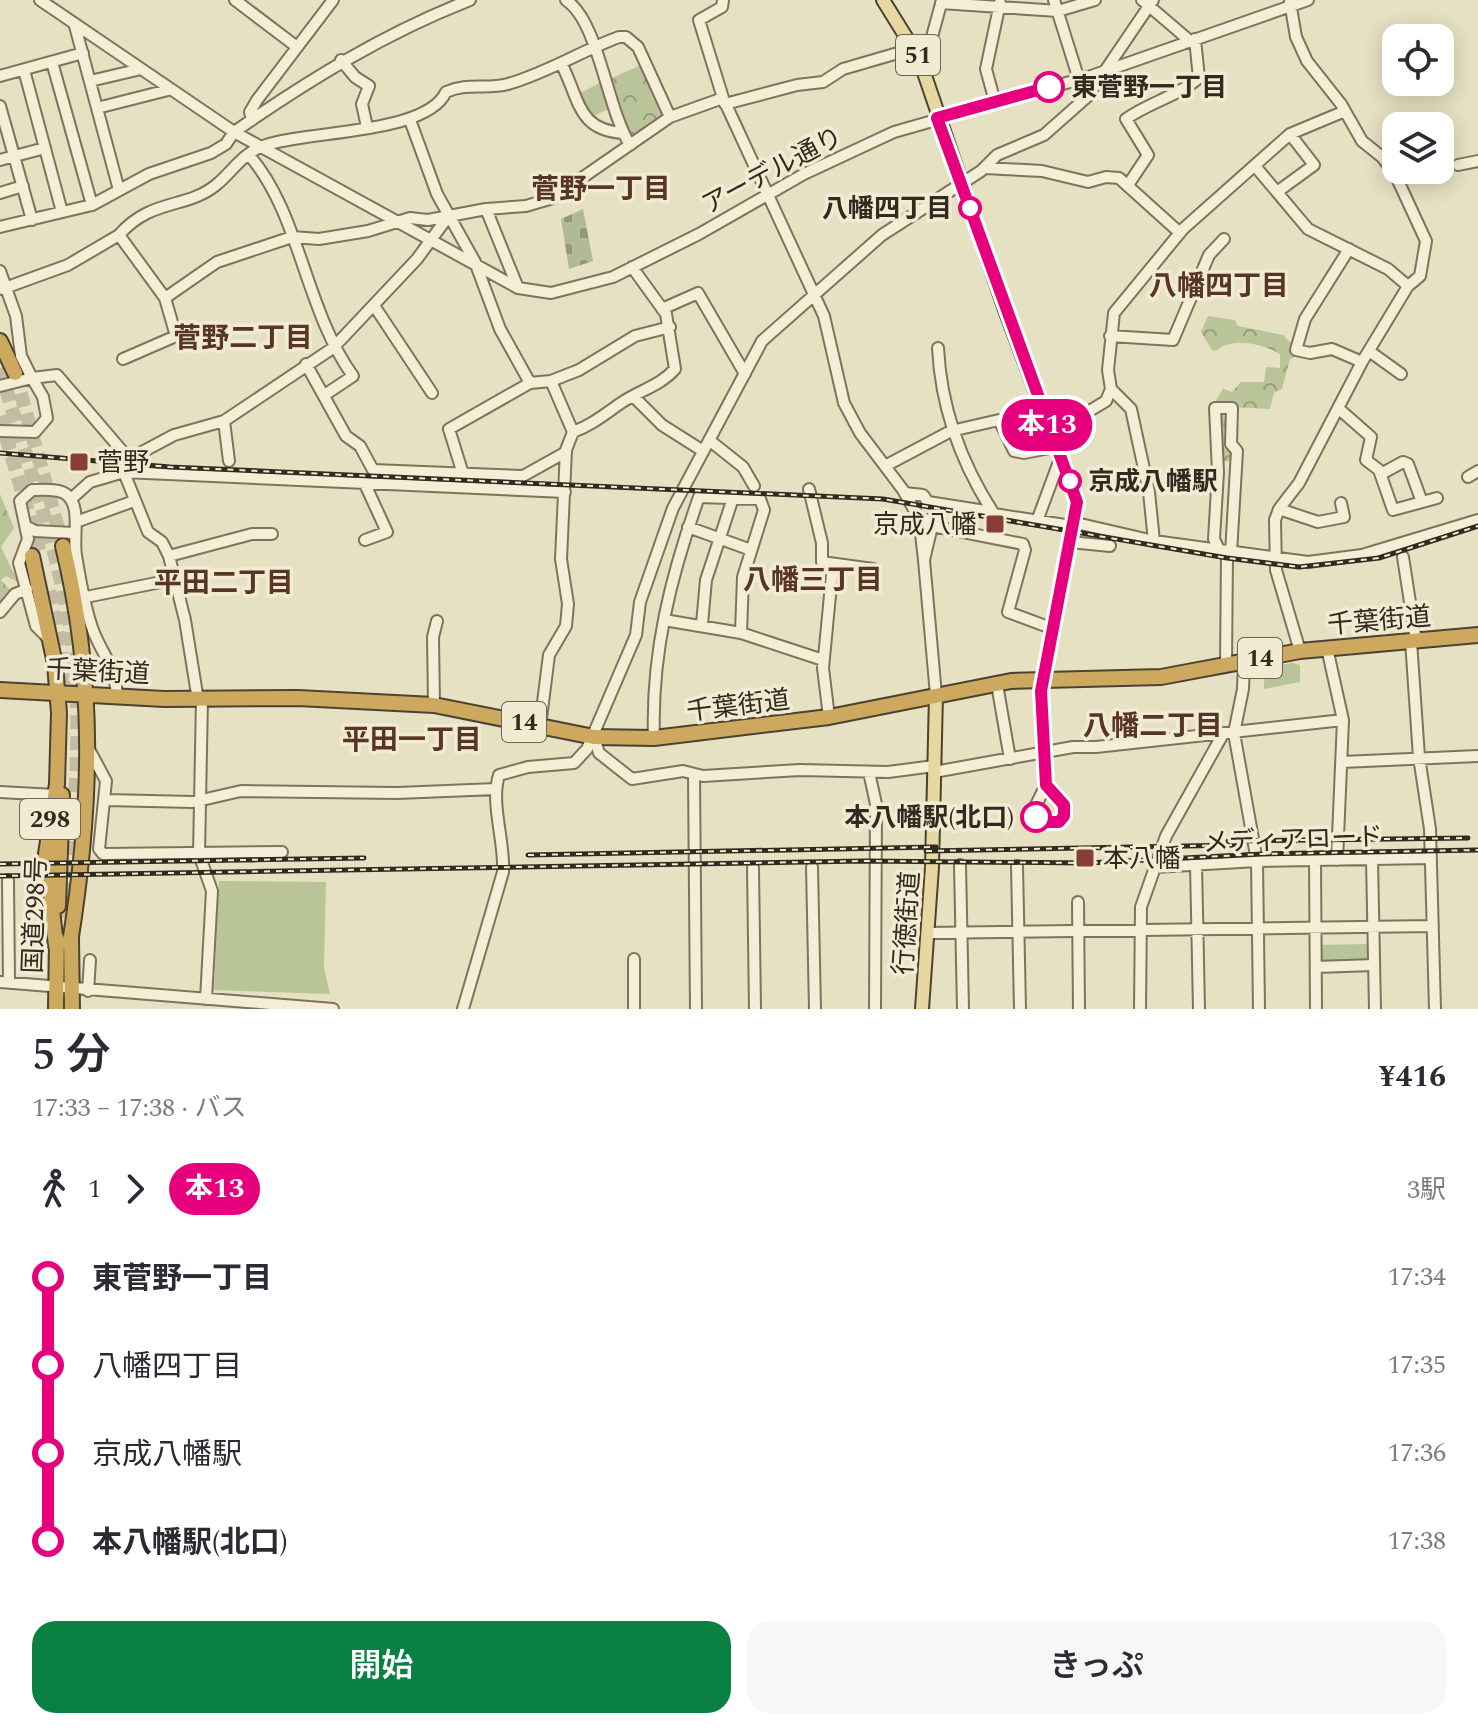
<!DOCTYPE html>
<html lang="ja">
<meta charset="utf-8">
<style>
:root{--surface:#fff;--page:#f7f7f7;--text:#2b2b33;--muted:#7c7c81;--accent:#0b8043}
body{margin:0;font-family:Spectral,"Noto Sans JP",serif;background:var(--page);color:var(--text);height:100vh;display:flex;flex-direction:column;font-size:30px;white-space:nowrap}
*{box-sizing:border-box;margin:0}
p{font-size:26px;color:var(--muted)}
.icon{flex:none;width:44px;height:44px;fill:none;stroke:currentColor;stroke-width:2;stroke-linecap:round;stroke-linejoin:round}
.map{position:relative;height:1009px;overflow:hidden}
.panel{display:flex;flex-direction:column;background:var(--surface);flex:1}
.panel>*{flex:none}
.badge{padding:0 16px;border-radius:26px;font-size:28px;line-height:52px}
.buttons{position:absolute;left:1382px;top:24px;display:grid;gap:16px}
.buttons a{display:grid;place-items:center;width:72px;height:72px;border-radius:16px;background:var(--surface);box-shadow:0 4px 20px #0003;font-size:40px}
.map>.badge{position:absolute;translate:-50% -50%;box-shadow:0 0 0 4px #fff}
.legs{display:flex;align-items:center;gap:12px;height:88px;padding:0 32px;font-size:26px}
.legs p{margin-inline-start:auto}
.head{display:flex;align-items:center;justify-content:space-between;height:136px;padding:0 32px}
h1{font-size:44px;font-weight:600;line-height:60px}
.primary-button{display:flex;gap:16px;margin-top:auto;padding:16px 32px}
.primary-button a{flex:1;height:92px;border-radius:24px;background:var(--accent);color:#fff;font-size:32px;font-weight:600;line-height:92px;text-align:center}
.primary-button a+a{background:var(--page);color:var(--text)}
ul{padding:0 32px;list-style:none}
li{display:flex;align-items:center;gap:28px;height:88px;font-size:30px}
li i{display:grid;place-items:center;width:12px;height:100%;margin:0 10px;background:currentColor}
li i::after{content:'';width:20px;height:20px;margin:-10px;border:6px solid;border-radius:50%;background:var(--surface)}
li p{margin-inline-start:auto}
li:first-child i{background:linear-gradient(#0000 50%,currentColor 0)}
li:last-child i{background:linear-gradient(currentColor 50%,#0000 0)}
.map>svg:first-child{display:block}
.forest{fill:url(#forest-crowns)}
.cemetery{fill:url(#cemetery-stones)}
.green{fill:#b9c499}
.lines{fill:none;stroke-linecap:round;stroke-linejoin:round}
.highway-tunnel{stroke:#c3bca2;stroke-width:14;stroke-dasharray:14 7;stroke-linecap:butt}
.minor-casing{stroke:#7f735c;stroke-width:14}
.major-casing{stroke:#4d4130;stroke-width:16}
.highway-casing{stroke:#4d4130;stroke-width:18}
.minor{stroke:#f3eed5;stroke-width:10}
.major{stroke:#e6d8a0;stroke-width:12}
.highway{stroke:#cca95f;stroke-width:14}
.rail-casing{stroke:#312a1e;stroke-width:5}
.rail{stroke:#f0ebd2;stroke-width:2;stroke-dasharray:6;stroke-linecap:butt}
.line-1-casing{stroke:#fff;stroke-width:18}
.line-1{stroke:#e6007e;stroke-width:12}
.stop-1-dot{fill:#fff;stroke:#e6007e;stroke-width:4}
.poi-dot{fill:#863e35;stroke:#f0ebd2;stroke-width:3}
.labels{text-anchor:middle;stroke-width:7;stroke-linejoin:round;paint-order:stroke}
.shield{fill:#f0ebd2;stroke:#6a6454;stroke-width:2}
.shield-label{font-size:24px;font-weight:bold;fill:#312a1e}
.stop-label{font-size:26px;font-weight:bold;fill:#312a1e;stroke:#f0ebd2;text-anchor:start}
.street-label{font-size:26px;fill:#312a1e;stroke:#f0ebd2}
.poi-label{font-size:26px;fill:#312a1e;stroke:#f0ebd2;text-anchor:start}
.neighbourhood-label{font-size:28px;font-weight:bold;fill:#583524;stroke:#f0ebd2}
</style>
<div class="map">
<svg width="1478" height="1009" viewBox="0 0 1478 1009">
<defs>
<pattern id="forest-crowns" width="20" height="18" patternUnits="userSpaceOnUse" patternTransform="scale(2)"><rect width="20" height="18" fill="#b9c499"/><path d="M2 6a3 3 0 1 1 6 0M12 15a3 3 0 1 1 6 0" fill="none" stroke="#979f7c"/></pattern>
<pattern id="cemetery-stones" width="16" height="16" patternUnits="userSpaceOnUse" patternTransform="scale(2)"><rect width="16" height="16" fill="#b1b997"/><path d="M2 7V4a2 2 0 0 1 4 0v3zM10 15v-3a2 2 0 0 1 4 0v3z" fill="#91977b"/></pattern>
</defs>
<rect width="100%" height="100%" fill="#e7e1c3"/>
<path class="forest" d="M646 63 670 117 630 144 605 81Z
M1208 316 1235 320 1238 326 1283 335 1302 354 1290 359 1282 389 1274 393 1270 409 1230 407 1236 447 1233 461H1218L1216 400 1223 389 1232 392 1241 382H1264L1266 367 1280 368V354C1263 344 1232 336 1216 351L1212 350 1201 332Z
M0 494 14 528 1 547 18 582 6 576 1 580 12 592 0 608Z
M1293 663 1300 665V682L1264 689V667Z"/>
<path class="cemetery" d="M583 209 593 261 569 269 561 219Z"/>
<path class="green" d="M603 81 612 107 586 120 577 95Z
M219 881 326 882 324 968 330 994 214 990Z
M1369 944V962L1319 963 1318 945Z"/>
<g class="lines">
<path class="highway-tunnel" d="M0 368C26 461 64 562 74 658 83 744 71 834 68 921
M15 373 63 546
M0 416 40 553
M49 591 62 654 65 703"/>
<g class="minor-casing">
<path id="minor" d="M40 0 234 132 518 288 551 293 613 277 699 234 804 174 894 132 1091 76 1308 0
M235 0 297 47
M566 0C599 22 606 106 630 145
M723 0 722 7 699 20 723 98 824 316 844 403 860 433 903 490 921 522
M1054 0 1085 99
M1142 0 1190 41
M1290 2 1296 37 1307 61 1341 104 1362 141 1382 157 1395 174 1426 241 1420 276 1408 286 1362 362 1299 483 1279 509 1275 520 1276 570 1300 651
M941 3 1058 11 1095 0
M75 26 119 190
M341 60 355 77 369 86 362 104 367 127
M52 62 92 205
M562 65C580 101 578 130 623 133
M24 70 62 212
M923 70 942 0
M0 76 83 53
M90 81 137 70
M995 102 986 69 1000 3
M725 104 797 85 823 82 843 69 915 48
M0 106 32 220
M97 108 168 90
M252 120 250 112 257 100 333 0
M410 120 437 194 475 262 500 329 530 383 551 381 579 370 635 336 670 327
M249 155C300 213 305 310 353 376L326 394
M0 160 45 148
M1458 165 1478 161
M1255 166 1308 229 1388 269 1408 286
M985 168 1042 171 1088 182 1106 177 1119 178 1180 233
M1128 185 1148 155 1126 119C1150 102 1176 97 1199 78L1195 39
M1277 192 1314 165 1290 134
M0 193 23 186
M486 209 518 288
M0 227 92 205 149 174 211 153 226 144 234 132C309 80 385 33 470 0
M1349 249 1305 319 1296 350 1310 353 1332 349 1362 362
M0 271 16 316 21 356 32 378 57 375 129 459
M2 289 68 265 119 235
M165 298 119 235C151 198 187 209 216 185 231 173 243 153 263 146 307 130 426 135 446 92 468 82 486 90 508 84 547 73 581 51 619 37H626L638 47 670 117
M375 307 432 393
M662 309 698 293 745 374
M1110 336 1173 340 1209 255 1224 239
M938 348C941 408 961 463 994 514L1065 525 1076 523 1154 541 1308 562 1362 555 1478 520
M1369 351 1401 374
M123 359 176 336 165 298 217 262 292 237 319 239 368 231 410 218 428 220 486 209 526 206 553 198 670 117 723 98
M306 364 346 436 360 446 373 470 523 476 566 452
M0 386 32 378 43 397 47 418 35 432 0 431
M1111 389 1131 409 1149 492 1154 541
M633 396 662 425 703 451
M1338 408 1371 437 1366 460 1379 470 1393 510 1437 498
M224 421 229 461
M1048 426 1081 416 1106 401 1111 389 1108 370 1114 313 1183 229 1290 134 1345 111
M573 432C592 425 605 414 621 403 640 390 660 386 675 369L666 314 632 267
M709 440 743 467 754 486
M885 466 951 431 999 420 1014 451 1024 453 1055 447
M463 474 449 429 530 383
M1381 474 1403 462 1408 464 1422 502
M1468 477 1478 471
M364 482 387 532 365 540
M809 489 822 543V562L873 569
M905 493 923 495 928 502 992 512
M71 499 90 482 124 472 565 492
M1279 509 1318 522 1344 517 1341 503
M927 520 932 526 924 560 920 525Z
M1037 521 1060 459
M76 522 134 501
M932 526 1023 544 1025 550 1008 612 1051 628
M27 527 35 531 73 533
M688 527 751 550
M1070 542 1110 546
M1220 552 1214 539 1218 472 1215 408H1232L1231 444 1237 451 1231 553
M169 556 252 534H272
M1403 557 1416 641
M924 560 936 695
M86 597 176 579
M0 612 15 594 27 589
M664 620 741 633 823 660
M702 624 706 580 733 498
M51 641 36 626 19 563 28 539 20 501 32 490C42 490 61 488 68 496 81 508 73 538 76 555 80 580 85 610 94 633 105 659 114 664 117 695
M1411 641 1419 757 1430 829 1435 1009
M1327 648 1343 720 1337 860
M1244 661 1243 689 1234 733 1257 861 1259 1009
M1226 665 1227 552
M998 690 1010 759
M434 705 433 637 437 621
M829 717 823 668 833 564
M540 726 549 655 566 626 568 604 561 559 566 450 573 432 551 381
M594 737 599 753 632 779 683 771 703 776 800 770 888 772 934 766
M654 738C651 654 671 575 699 497L760 499 764 510 743 577 741 633
M90 751 106 781 99 849 103 854 282 852
M1342 762 1478 756
M869 772 876 804 875 1009
M934 772 1073 747H1096L1343 720
M694 775 696 1009
M1046 785 1064 805V816L1059 822 1037 820 1035 807Z
M0 792 55 795
M106 800 193 802 241 791 397 793 496 789
M1372 859 1375 1009
M1315 860 1316 1009
M1196 864 1199 1009
M960 865 963 1009
M1017 866 1020 1009
M812 867 815 1009
M1156 867 1257 861 1431 858
M753 868 755 1009
M8 880 9 983
M1078 902 1079 1009
M928 933 1433 926
M634 959V1009
M1316 967 1374 965
M0 982 333 1009
M88 991 90 960
M206 999 212 891 199 854 202 699 197 694 185 620 169 556 162 542 148 532 123 470 129 459 174 435 224 421 333 348 417 259 447 218
M463 1009 503 872C505 841 490 804 499 775L528 767 574 763 587 749 636 635 640 602 673 508 762 341 882 235 981 171 997 155 1044 135 1088 96 1153 0
M1140 1009 1141 907 1166 836 1223 734"/>
</g>
<g class="major-casing">
<path id="major" d="M883 0 919 58 1004 307 1077 502 1041 691 1046 785
M922 1009 932 867 936 695"/>
</g>
<g class="highway-casing">
<path id="highway" d="M0 341 15 373
M63 546C96 682 92 806 70 943
M32 556 55 664 59 713 57 784 46 854 56 946
M0 690 164 699 298 698 434 705 594 737 654 738 829 717 1011 681 1161 677 1300 651 1478 635
M58 906 62 795
M71 937 72 1009
M56 1009 57 939"/>
</g>
<use href="#minor" class="minor"/>
<use href="#major" class="major"/>
<use href="#highway" class="highway"/>
<g class="rail-casing">
<path id="rail" d="M0 453 170 467 883 499 1227 558 1299 567 1379 558 1478 526
M1228 841 1468 838
M926 851 1238 845
M528 855 936 847
M0 864 364 858
M0 876 865 861 1087 863 1262 854 1478 850"/>
</g>
<use href="#rail" class="rail"/>
</g>
<g class="lines">
<g class="line-1-casing">
<path id="line-1" d="M1036 817 1040 822H1059L1064 816V805L1046 785 1041 691 1077 502 937 118 1049 87"/>
</g>
<use href="#line-1" class="line-1"/>
</g>
<g class="stop-1-dot">
<circle cx="1049" cy="87" r="14"/>
<circle cx="970" cy="208" r="10"/>
<circle cx="1070" cy="481" r="10"/>
<circle cx="1036" cy="817" r="14"/>
</g>
<g class="poi-dot">
<rect x="69" y="452" width="20" height="20" rx="4"/>
<rect x="985" y="514" width="20" height="20" rx="4"/>
<rect x="1075" y="848" width="20" height="20" rx="4"/>
</g>
<g class="labels">
<g class="shield">
<rect x="896" y="35" width="44" height="40" rx="6"/>
<rect x="1238" y="638" width="44" height="40" rx="6"/>
<rect x="502" y="702" width="44" height="40" rx="6"/>
<rect x="20" y="799" width="60" height="40" rx="6"/>
</g>
<g class="shield-label">
<text x="918" y="63">51</text>
<text x="1260" y="666">14</text>
<text x="524" y="730">14</text>
<text x="50" y="827">298</text>
</g>
<g class="stop-label">
<text x="1071" y="96">東菅野一丁目</text>
<text x="952" y="217" text-anchor="end">八幡四丁目</text>
<text x="1088" y="490">京成八幡駅</text>
<text x="1014" y="826" text-anchor="end">本八幡駅(北口)</text>
</g>
<g class="street-label">
<text transform="translate(772 170) rotate(-28)" y="9">アーデル通り</text>
<text transform="translate(1379 620) rotate(-5)" y="9">千葉街道</text>
<text transform="translate(98 671) rotate(3)" y="9">千葉街道</text>
<text transform="translate(738 705) rotate(-7)" y="9">千葉街道</text>
<text transform="translate(1293 839) rotate(-2)" y="9">メディアロード</text>
<text transform="translate(34 915) rotate(-88)" y="9">国道298号</text>
<text transform="translate(906 923) rotate(-86)" y="9">行徳街道</text>
</g>
<g class="poi-label">
<text x="97" y="471">菅野</text>
<text x="977" y="533" text-anchor="end">京成八幡</text>
<text x="1103" y="867">本八幡</text>
</g>
<g class="neighbourhood-label">
<text x="601" y="198">菅野一丁目</text>
<text x="1219" y="295">八幡四丁目</text>
<text x="243" y="347">菅野二丁目</text>
<text x="813" y="589">八幡三丁目</text>
<text x="224" y="592">平田二丁目</text>
<text x="1153" y="735">八幡二丁目</text>
<text x="412" y="749">平田一丁目</text>
</g>
</g>
</svg>
<div class="buttons">
<a><svg class="icon" aria-label="locate" viewBox="0 0 24 24"><circle cx="12" cy="12" r="6"/><path d="M12 2v4M12 18v4M2 12h4M18 12h4"/></svg></a>
<a><svg class="icon" aria-label="layers" viewBox="0 0 24 24"><path d="M12 4l9 5-9 5-9-5zM3 14l9 5 9-5"/></svg></a>
</div>
<b class="badge" style="left:1047px;top:425px;background:#e6007e;color:#fff">本13</b>
</div>
<section class="panel">
<div class="head"><div><h1>5 分</h1><p>17:33 – 17:38 · バス</p></div><b>¥416</b></div>
<div class="legs"><svg class="icon" aria-label="walk" viewBox="0 0 24 24"><circle cx="13" cy="4" r="2"/><path d="M13 8l-2 6 4 7M11 14l-3 7M7 12l3-4h3l4 4"/></svg>1<svg class="icon" aria-label="forward" viewBox="0 0 24 24"><path d="M9 5l7 7-7 7"/></svg><b class="badge" style="background:#e6007e;color:#fff">本13</b><p>3駅</p></div>
<ul>
<li><i style="color:#e6007e"></i><b>東菅野一丁目</b><p>17:34</p></li>
<li><i style="color:#e6007e"></i><span>八幡四丁目</span><p>17:35</p></li>
<li><i style="color:#e6007e"></i><span>京成八幡駅</span><p>17:36</p></li>
<li><i style="color:#e6007e"></i><b>本八幡駅(北口)</b><p>17:38</p></li>
</ul>
<div class="primary-button"><a>開始</a><a>きっぷ</a></div>
</section>
